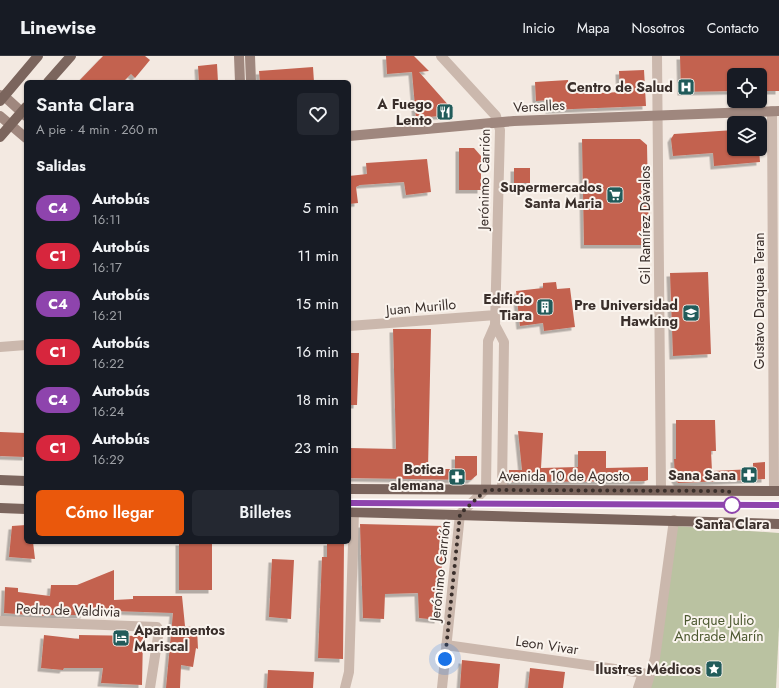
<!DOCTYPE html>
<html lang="es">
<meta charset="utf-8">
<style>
:root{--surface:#171b24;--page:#242831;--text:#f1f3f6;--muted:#9ea1a6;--line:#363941;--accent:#ea580c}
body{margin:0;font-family:Jost,sans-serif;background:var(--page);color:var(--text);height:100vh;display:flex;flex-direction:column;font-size:15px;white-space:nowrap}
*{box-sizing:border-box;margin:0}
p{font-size:13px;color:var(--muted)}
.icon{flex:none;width:22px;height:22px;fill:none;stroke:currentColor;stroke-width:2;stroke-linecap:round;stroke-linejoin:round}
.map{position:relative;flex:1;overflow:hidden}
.sheet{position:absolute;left:24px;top:24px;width:327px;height:464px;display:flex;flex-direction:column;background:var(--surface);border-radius:6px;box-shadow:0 1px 3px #0004}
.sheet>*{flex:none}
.badge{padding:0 8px;border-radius:13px;font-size:14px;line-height:26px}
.buttons{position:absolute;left:727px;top:12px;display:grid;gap:8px}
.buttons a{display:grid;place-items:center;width:40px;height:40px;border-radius:6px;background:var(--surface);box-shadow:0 1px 3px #0004;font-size:20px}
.you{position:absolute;width:20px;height:20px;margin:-10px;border:3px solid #fff;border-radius:50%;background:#1a73e8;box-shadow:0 0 0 6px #1a73e833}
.map>.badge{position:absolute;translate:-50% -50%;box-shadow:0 0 0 2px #fff}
h2{padding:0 12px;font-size:15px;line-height:36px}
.round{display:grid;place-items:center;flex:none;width:42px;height:42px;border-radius:6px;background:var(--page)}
.head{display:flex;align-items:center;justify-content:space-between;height:68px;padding:0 12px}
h1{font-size:19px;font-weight:600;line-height:30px}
.action{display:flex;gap:8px;margin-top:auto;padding:8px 12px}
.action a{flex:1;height:46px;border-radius:6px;background:var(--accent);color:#fff;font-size:16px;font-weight:600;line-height:46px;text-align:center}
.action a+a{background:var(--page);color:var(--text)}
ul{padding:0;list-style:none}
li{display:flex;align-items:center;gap:12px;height:48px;padding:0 12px}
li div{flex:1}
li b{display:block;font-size:15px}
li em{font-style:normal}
li .badge{min-width:44px;font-weight:700;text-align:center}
header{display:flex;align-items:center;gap:24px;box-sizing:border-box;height:56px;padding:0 20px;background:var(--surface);border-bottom:1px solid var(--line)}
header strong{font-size:19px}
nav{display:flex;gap:22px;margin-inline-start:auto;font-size:14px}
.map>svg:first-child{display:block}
.green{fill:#bac2a1}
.building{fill:#c36250;filter:url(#shadow)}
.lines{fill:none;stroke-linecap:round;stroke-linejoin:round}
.street{stroke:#cbb8ad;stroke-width:10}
.secondary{stroke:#9f877e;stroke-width:10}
.primary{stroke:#7b655d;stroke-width:10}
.line-casing{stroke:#fff;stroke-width:9}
.line{stroke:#8e44ad;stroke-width:6}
.walk{stroke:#3a2f2b;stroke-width:4;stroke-dasharray:0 7.2}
.stop-dot{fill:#fff;stroke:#8e44ad;stroke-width:2}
.labels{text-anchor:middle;stroke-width:4;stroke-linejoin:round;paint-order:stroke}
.poi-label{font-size:14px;font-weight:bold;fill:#3a2f2b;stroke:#faf4ee;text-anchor:end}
.street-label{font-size:14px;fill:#3a2f2b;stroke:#faf4ee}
.stop-label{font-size:14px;font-weight:bold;fill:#3a2f2b;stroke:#faf4ee}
.park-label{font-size:14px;fill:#4c5830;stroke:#faf4ee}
</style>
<header>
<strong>Linewise</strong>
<nav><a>Inicio</a><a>Mapa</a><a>Nosotros</a><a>Contacto</a></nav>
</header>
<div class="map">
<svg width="779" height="632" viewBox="0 0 779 632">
<defs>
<filter id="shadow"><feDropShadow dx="-3.5" dy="3.5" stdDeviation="0" flood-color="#0004"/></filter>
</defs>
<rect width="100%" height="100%" fill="#f3e9e1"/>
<path class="green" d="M676 470 779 477V571L776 632H647Z"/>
<path class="building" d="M103 0H145L150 4 135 22 131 18 123 26H78Z
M386 0H414L429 15 419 16 451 52 452 59 416 62 412 16 387 18Z
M680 0H779V35H760V19H734V35L681 36Z
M217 8 218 26H199L198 10Z
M313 11 314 26H260L259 15Z
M644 14 646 50 549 54V44L536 45 535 26 568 24 569 36 601 34V37L620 36 619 15Z
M734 74V93H759L760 106 714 110 713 97 673 100 671 83 674 78Z
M582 83H640L647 89 649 189H584Z
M459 92H474L481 100V134H459Z
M427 103 431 136 406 139 404 126 360 129 356 131 358 147 349 148V120L367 118 366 107Z
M514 112H530V127H514Z
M708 216 711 298 673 300 670 217Z
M556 226 557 233 570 232 575 271 544 275 543 267 520 270 516 235 543 232V227Z
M393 273H431L428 413H455V400H477V419L471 424 349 422V392L396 393Z
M349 297H359L357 349H349Z
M676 364H715L716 395H711L712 415 753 413V407L765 406V423L678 427 675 423 674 403H676Z
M518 375 543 377 541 412 578 411V395H606V412L648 411V424L645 425 509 426V414H522Z
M0 376 26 377V401L0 400Z
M360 468 445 470 438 564 419 562 418 537 385 538 384 563 363 562Z
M26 469V486H33L35 503 9 501 12 470Z
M179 486H212V534H179Z
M327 486H344L343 603 318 602 322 501H327Z
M272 503 294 504 291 563 269 561Z
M114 514V544L133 543V540H182L185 570 197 572 198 593 196 592 193 611 181 609 180 632H166L173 557 84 554V559H44V560L4 557 5 531 18 532V536L50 540 51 529H77Z
M44 579 79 583V579L143 580 142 629 101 627 103 612H64L63 614 41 612Z
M462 604 500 608 498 632H460Z
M530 612 565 616 563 632H528Z
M268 614 314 616 313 632H267Z"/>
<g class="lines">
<path class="street" d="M441 0 496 60 500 74 495 269 488 285 486 433 460 458 442 632
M657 0 661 434
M772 55 774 435
M495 269 504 286 502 433
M349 270 496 259
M0 291 26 289
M0 565 157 571 159 574 150 632
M446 589 643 617 638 632
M345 632 349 616 354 456
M646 632 655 602 674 464"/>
<path class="secondary" d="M239 0 240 26
M250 0 251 26
M0 39 4 40 26 60
M0 60 26 82
M349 80 514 65 779 55"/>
<path class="primary" d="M48 26 71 0
M0 45 38 0
M0 81 26 51
M0 424 26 425
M349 433 779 435
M0 452 26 453
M349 456 779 468"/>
</g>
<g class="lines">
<g class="line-casing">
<path id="line" d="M349 447 779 449"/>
</g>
<use href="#line" class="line"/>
<path class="walk" d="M445 603 460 458 486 434 729 435 732 449"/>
</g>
<defs>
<g id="hospital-square" transform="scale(0.9)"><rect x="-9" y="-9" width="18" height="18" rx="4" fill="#215b5a" stroke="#faf4ee"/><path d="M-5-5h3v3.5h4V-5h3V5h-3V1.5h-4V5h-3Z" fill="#fff"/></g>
<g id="restaurant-square" transform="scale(0.9)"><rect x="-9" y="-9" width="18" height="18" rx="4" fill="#215b5a" stroke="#faf4ee"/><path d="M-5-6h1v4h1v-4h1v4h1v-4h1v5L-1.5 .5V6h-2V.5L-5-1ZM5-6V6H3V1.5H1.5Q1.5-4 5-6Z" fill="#fff"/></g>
<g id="supermarket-square" transform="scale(0.9)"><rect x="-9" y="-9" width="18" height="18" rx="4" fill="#215b5a" stroke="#faf4ee"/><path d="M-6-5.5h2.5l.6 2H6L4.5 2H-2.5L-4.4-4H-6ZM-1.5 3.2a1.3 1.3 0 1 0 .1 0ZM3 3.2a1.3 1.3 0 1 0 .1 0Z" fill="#fff"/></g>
<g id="building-square" transform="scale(0.9)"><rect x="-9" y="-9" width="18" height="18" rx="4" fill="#215b5a" stroke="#faf4ee"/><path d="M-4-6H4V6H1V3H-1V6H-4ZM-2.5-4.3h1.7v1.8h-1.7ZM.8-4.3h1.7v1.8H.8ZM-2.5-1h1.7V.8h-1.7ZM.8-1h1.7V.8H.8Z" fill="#fff"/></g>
<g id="university-square" transform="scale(0.9)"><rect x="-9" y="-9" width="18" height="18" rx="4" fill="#215b5a" stroke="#faf4ee"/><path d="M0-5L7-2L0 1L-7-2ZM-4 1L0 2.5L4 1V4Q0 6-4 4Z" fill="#fff"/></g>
<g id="pharmacy-square" transform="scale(0.9)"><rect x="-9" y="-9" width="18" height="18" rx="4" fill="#215b5a" stroke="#faf4ee"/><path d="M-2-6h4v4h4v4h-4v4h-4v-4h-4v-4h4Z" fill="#fff"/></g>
<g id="hotel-square" transform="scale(0.9)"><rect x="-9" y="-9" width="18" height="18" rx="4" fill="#215b5a" stroke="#faf4ee"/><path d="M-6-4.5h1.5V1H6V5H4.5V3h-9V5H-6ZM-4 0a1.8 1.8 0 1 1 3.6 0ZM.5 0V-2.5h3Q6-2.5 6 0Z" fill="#fff"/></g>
<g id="sight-square" transform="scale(0.9)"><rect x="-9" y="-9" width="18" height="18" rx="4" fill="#215b5a" stroke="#faf4ee"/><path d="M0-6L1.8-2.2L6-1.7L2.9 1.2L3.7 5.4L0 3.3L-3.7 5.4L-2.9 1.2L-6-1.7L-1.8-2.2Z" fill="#fff"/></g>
</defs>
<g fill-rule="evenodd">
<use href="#hospital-square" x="686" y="31"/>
<use href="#restaurant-square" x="445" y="56"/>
<use href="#supermarket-square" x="615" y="139"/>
<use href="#building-square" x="545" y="251"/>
<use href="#university-square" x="691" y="257"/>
<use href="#pharmacy-square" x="749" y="419"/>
<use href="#pharmacy-square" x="457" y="421"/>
<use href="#hotel-square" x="121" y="582"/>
<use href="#sight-square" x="714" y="613"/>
</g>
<circle class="stop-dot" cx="732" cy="449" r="8"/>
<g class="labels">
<g class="poi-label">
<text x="673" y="36">Centro de Salud</text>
<text x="432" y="53">A Fuego<tspan x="432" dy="16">Lento</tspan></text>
<text x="602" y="136">Supermercados<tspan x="602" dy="16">Santa Maria</tspan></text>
<text x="532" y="248">Edificio<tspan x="532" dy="16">Tiara</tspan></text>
<text x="678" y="254">Pre Universidad<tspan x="678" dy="16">Hawking</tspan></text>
<text x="444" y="418">Botica<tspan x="444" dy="16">alemana</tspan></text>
<text x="736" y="424">Sana Sana</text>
<text x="134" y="579" text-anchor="start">Apartamentos<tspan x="134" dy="16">Mariscal</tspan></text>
<text x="701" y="618">Ilustres Médicos</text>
</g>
<g class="street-label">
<text transform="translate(539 50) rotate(-3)" y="5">Versalles</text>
<text transform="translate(484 123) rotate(-89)" y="5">Jerónimo Carrión</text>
<text transform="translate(645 169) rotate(-90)" y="5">Gil Ramírez Dávalos</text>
<text transform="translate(759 245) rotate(-90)" y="5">Gustavo Darquea Teran</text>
<text transform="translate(421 251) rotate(-5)" y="5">Juan Murillo</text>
<text x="564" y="425">Avenida 10 de Agosto</text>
<text transform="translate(440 515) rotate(-84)" y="5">Jerónimo Carrión</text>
<text transform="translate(68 554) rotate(2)" y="5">Pedro de Valdivia</text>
<text transform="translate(547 589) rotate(8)" y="5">Leon Vivar</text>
</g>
<g class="stop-label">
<text x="732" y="473">Santa Clara</text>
</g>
<g class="park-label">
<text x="719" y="569">Parque Julio<tspan x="719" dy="16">Andrade Marín</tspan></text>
</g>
</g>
</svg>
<div class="buttons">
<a><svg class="icon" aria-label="locate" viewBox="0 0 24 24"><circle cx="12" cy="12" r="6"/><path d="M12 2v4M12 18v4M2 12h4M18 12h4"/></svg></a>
<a><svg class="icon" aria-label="layers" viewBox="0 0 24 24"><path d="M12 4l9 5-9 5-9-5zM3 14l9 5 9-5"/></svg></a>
</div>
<div class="you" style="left:445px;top:603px"></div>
<section class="sheet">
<div class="head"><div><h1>Santa Clara</h1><p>A pie · 4 min · 260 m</p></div><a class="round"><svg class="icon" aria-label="heart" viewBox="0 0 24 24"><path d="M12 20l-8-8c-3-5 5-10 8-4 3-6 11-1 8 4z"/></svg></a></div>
<h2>Salidas</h2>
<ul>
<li><span class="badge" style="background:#8e44ad;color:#fff">C4</span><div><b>Autobús</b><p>16:11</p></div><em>5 min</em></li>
<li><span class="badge" style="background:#d7263d;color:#fff">C1</span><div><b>Autobús</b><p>16:17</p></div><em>11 min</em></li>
<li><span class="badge" style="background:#8e44ad;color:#fff">C4</span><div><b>Autobús</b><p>16:21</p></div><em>15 min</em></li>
<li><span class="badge" style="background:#d7263d;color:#fff">C1</span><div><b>Autobús</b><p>16:22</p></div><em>16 min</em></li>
<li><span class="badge" style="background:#8e44ad;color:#fff">C4</span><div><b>Autobús</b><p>16:24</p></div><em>18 min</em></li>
<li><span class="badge" style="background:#d7263d;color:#fff">C1</span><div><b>Autobús</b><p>16:29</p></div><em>23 min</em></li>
</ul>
<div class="action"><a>Cómo llegar</a><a>Billetes</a></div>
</section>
</div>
